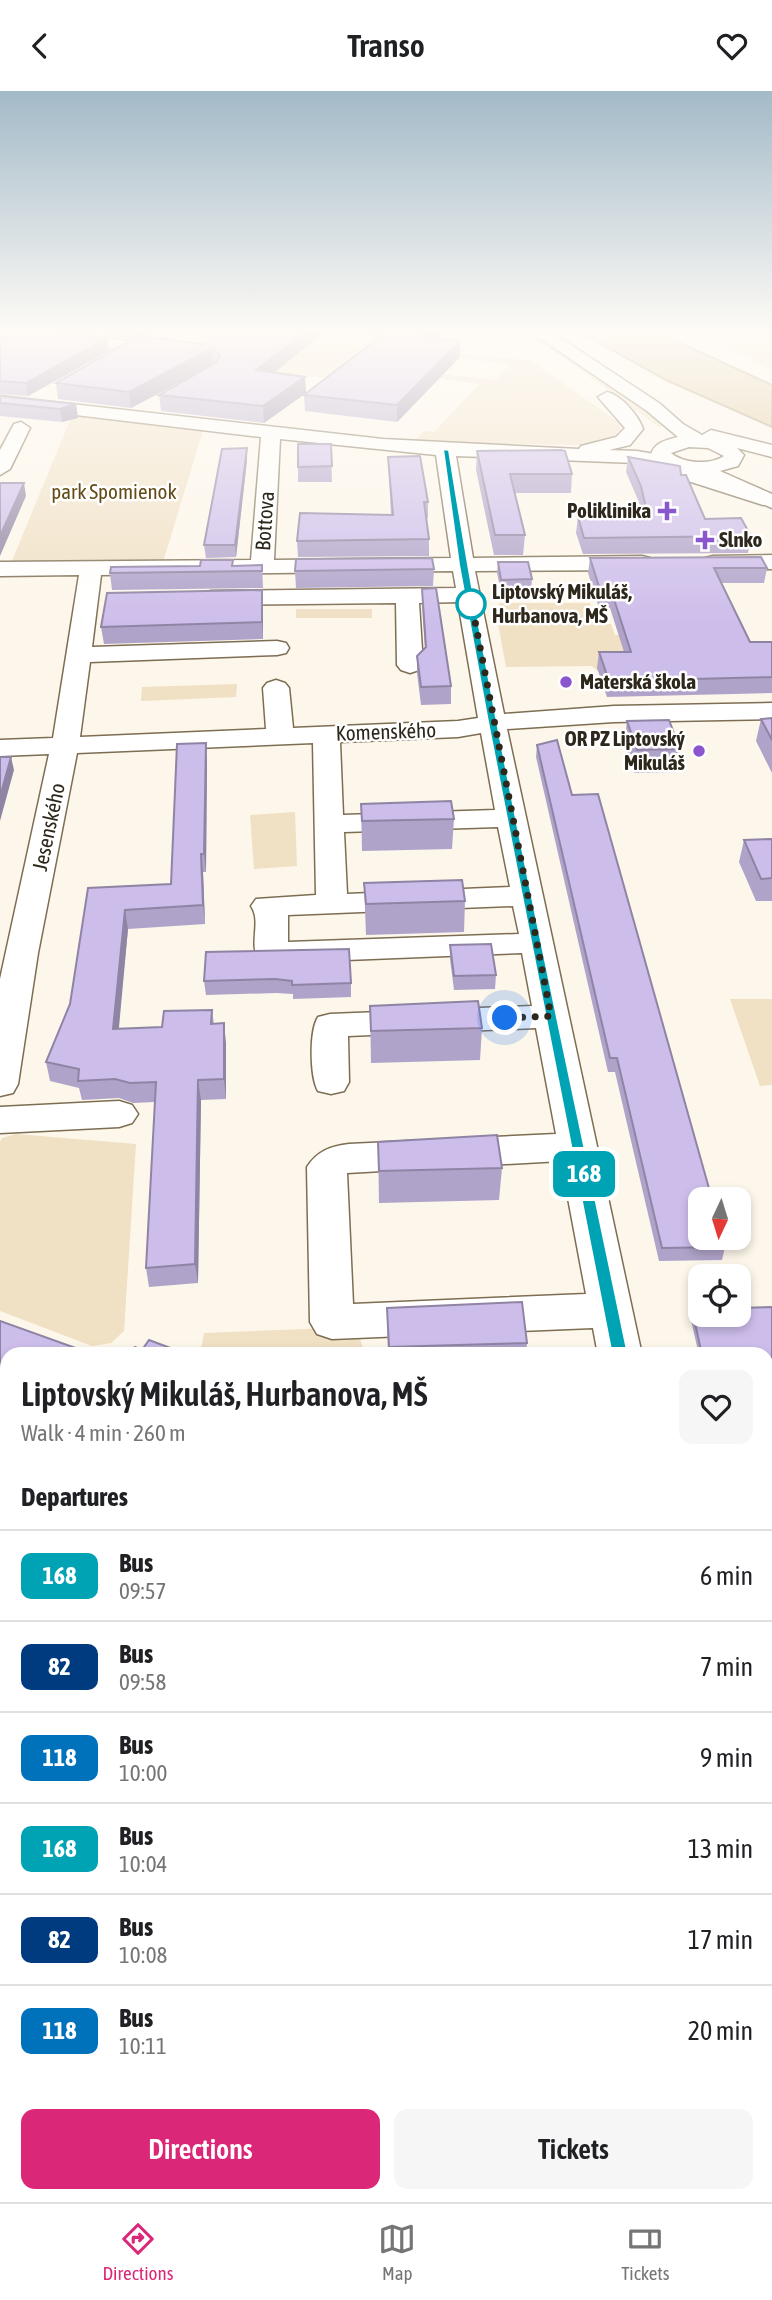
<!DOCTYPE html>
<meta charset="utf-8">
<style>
:root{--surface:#fff;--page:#f6f6f6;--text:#202124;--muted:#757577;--line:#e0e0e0;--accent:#db2777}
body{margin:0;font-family:"Asap Condensed",sans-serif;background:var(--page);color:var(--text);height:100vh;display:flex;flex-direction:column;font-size:26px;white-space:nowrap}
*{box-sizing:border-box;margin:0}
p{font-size:23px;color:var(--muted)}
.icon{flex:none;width:38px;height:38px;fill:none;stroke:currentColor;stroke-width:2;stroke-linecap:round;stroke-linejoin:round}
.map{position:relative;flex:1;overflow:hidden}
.panel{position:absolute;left:0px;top:1256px;width:774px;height:856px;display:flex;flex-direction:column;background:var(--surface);border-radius:21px 21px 0 0;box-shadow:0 4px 10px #0003}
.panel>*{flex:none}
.badge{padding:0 14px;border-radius:10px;font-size:24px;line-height:46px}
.needle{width:46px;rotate:184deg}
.buttons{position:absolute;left:688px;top:1096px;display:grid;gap:14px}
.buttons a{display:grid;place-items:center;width:63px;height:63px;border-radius:14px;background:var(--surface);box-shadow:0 4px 10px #0003;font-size:35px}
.you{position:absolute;width:35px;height:35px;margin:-18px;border:5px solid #fff;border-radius:50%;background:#1a73e8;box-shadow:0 0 0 10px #1a73e833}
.map>.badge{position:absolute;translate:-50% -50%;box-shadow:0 0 0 4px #fff}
h2{padding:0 21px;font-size:26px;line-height:63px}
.round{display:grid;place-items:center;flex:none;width:74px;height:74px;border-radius:14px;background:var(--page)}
.head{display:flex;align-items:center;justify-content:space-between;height:119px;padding:0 21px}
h1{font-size:33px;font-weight:600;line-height:52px}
.cta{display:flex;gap:14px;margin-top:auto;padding:14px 21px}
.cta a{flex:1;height:80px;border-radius:14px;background:var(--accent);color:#fff;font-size:28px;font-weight:600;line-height:80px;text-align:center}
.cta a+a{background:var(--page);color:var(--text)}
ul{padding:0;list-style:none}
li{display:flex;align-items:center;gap:21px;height:91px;padding:0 21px;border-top:2px solid var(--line)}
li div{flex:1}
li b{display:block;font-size:26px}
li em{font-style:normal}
li .badge{min-width:77px;font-weight:700;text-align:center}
header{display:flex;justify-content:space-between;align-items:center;height:91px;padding:0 21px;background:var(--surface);font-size:32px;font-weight:600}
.tabs{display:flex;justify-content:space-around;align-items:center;height:98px;border-top:2px solid var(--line);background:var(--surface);font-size:19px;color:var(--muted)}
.tabs a{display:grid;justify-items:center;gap:4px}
.tabs .selected{color:var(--accent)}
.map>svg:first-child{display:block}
.green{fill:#f0e0c4}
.water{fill:#dcc497;stroke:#a89572;stroke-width:2}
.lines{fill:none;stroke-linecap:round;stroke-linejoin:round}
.minor-casing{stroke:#7d6d52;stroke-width:3}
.major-casing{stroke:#7d6d52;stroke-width:3}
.minor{fill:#fff;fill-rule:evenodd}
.major{fill:#fff;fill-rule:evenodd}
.wall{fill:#b0a3ca}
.shaded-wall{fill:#9084a4}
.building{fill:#cdbdeb;stroke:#9084a4;stroke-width:2}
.line{fill:#00a3b4;stroke:#fff;stroke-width:2}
.walk{stroke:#2e281c;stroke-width:7;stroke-dasharray:0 12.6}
.poi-dot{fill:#8a56ce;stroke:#fff;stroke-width:2.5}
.stop-dot{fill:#fff;stroke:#00a3b4;stroke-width:3.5}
.labels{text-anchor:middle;stroke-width:5;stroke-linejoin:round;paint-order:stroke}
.far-park-label{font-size:21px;fill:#644b16;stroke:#fff}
.far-poi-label{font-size:21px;font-weight:bold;fill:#2e281c;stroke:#fff;text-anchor:end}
.far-street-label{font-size:21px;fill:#2e281c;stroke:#fff}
.far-stop-label{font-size:21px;font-weight:bold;fill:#2e281c;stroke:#fff;text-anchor:start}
</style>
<header><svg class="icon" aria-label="back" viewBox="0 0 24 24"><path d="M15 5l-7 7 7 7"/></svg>Transo<svg class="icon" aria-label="heart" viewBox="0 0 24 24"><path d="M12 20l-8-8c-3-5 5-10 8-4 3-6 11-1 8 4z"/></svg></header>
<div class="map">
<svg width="772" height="2111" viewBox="0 0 772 2111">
<rect width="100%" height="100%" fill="#fdf6ea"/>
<path class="green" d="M259 239H307L393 247 421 259 530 269 621 333V337L610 349 583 354 412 352 424 340 434 341 479 293 438 287 442 283 496 289 510 274 421 261 328 287 251 279 254 276 278 278 305 257Z
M514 239 551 256 665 335 659 336 561 265Z
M692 239H772V279Z
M76 325 203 340 163 471 11 472 70 329Z
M499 512H590L596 533H611L615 544H624L649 555 601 583 592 575 506 576 497 527 501 526Z
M296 518H372V527H296Z
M237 593 236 606 141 610 142 596Z
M295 721 297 775 254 778 250 724Z
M730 908H772V994L760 995Z
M16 1043 136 1053 124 1240 111 1252 92 1255 0 1220V1051L2 1047Z
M356 1236 365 1263 200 1264 204 1242Z"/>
<path class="water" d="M576 239H661L671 244 667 246 772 294V336L666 289Z"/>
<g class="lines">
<g class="minor-casing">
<path id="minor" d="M0 239H35L137 251 159 239H177L140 261 0 244Z
M607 301C621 304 639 325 643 338L630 354 609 359 637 360 677 367 680 371 675 376 699 381 772 406 770 412 763 414 688 390 635 379 632 375 635 372 456 365 473 467 642 465 650 467 653 472 650 477 642 479 475 480 504 623 614 615 772 612V628L614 631 507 638 642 1264H598L593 1237 332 1248 317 1243 310 1231 307 1076C317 1060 331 1055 349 1053L556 1043 536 937 348 945 349 991 344 1000 331 1003 318 1000C310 986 309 940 318 926L330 923 532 915 522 862 271 872 259 869C248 853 262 831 251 815L256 808 316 804 313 652 77 662 38 862 18 993 13 1002 0 1005V888L49 663 0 665V649L53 647 79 484 0 485V471L251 469 261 346 0 315V305L383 348 579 358 581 355 616 346 625 337 598 306ZM280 348 436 364 451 467 274 469ZM453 480 456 497 211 500 203 502 199 507 203 512 211 514 396 512 397 574 401 579 410 582 419 579 423 574 419 512 458 511 478 627 458 630 293 637 289 597 285 592 276 589 267 592 263 597 266 638 80 646 90 571 277 564 286 562 289 557 286 552 277 550 92 556 101 484ZM481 642 495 719 343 724 340 651 458 646ZM498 736 510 796 347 803 344 741ZM513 815 519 843 288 851V824ZM561 1070 586 1203 353 1213 347 1082Z
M21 331 30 337 10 378 0 384V359L14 333Z
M772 464V478L713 479 705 477 702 472 705 467 713 465Z
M119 1010 132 1014 138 1023 132 1032 119 1036 0 1042V1016Z
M772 1325V1365L766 1366V1326Z
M0 1396 7 1399V1443L0 1440Z
M766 1591H772V1645H766Z"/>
</g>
<g class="major-casing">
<path id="major" d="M522 239H542L562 248 659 312 683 333 702 344 711 339 772 354V366L737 357 744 364 738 375 720 380 772 403V417L700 386 663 375 651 364C654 351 667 349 678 346L647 320 550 254ZM689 356 708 357 724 365C710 374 684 373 671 362Z"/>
</g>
<use href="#minor" class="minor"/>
<use href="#major" class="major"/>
</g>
<path class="wall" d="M0 239 107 247 109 260 28 305 0 303Z
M54 239H155L140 246 203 253 224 239H446L437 247 460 250V266L397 331 305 320 304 304 380 246 326 240 274 282 305 286 306 302 264 332 161 320 159 304 212 274 131 317 58 308 56 292 133 248Z
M0 305 76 313 78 327 62 331 0 325Z
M331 353 332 391H298V376Z
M247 357V369L236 466 206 467 204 454Z
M477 360 572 383 571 402H515L525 444 523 464H494L476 379Z
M388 366 428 411V427H426L429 448V465L298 466 297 450 391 424Z
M628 366 681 384 705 428 751 445 748 462 583 463 576 442 578 426H642L639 411 626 381Z
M590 467 767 477 764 492H721L750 551H772V602L607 606 597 577 599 561H624L610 517H599L588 482Z
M233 469V475L262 474 263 497 112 499 110 482 200 475Z
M498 471 532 488 531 500 501 501 497 482Z
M434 478 433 495 296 497 295 480Z
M422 498 451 595V613L421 614 417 582V565L425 558 422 515Z
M263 516V548L104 553 101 536Z
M772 627V682L756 650 761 628Z
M627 630 680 658 676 681 634 682 624 653Z
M537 654 572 704 725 1156 722 1169 659 1170 615 981H608L536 666Z
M207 670 206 781H203L205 833 128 838 118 938 162 936 212 919 214 933 226 952V1008L201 1009 198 1192 149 1196 146 1177 155 1011 133 1012 119 1007 82 1009 79 997 50 990 46 971 70 913 88 797 171 793Z
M361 713 454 728 452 758 362 760Z
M772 748V810H756L739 771 744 749Z
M364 792 465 810 464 841 366 844Z
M450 854 496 884 495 898 454 899 450 868Z
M206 861 351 892V906L293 908V903L276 902 206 904 204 890Z
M370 915 482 937 480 969 371 972Z
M378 1051 502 1077 499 1109 379 1112Z
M772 1216V1301H766V1264H699L690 1225 692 1218Z
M387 1217 527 1252 526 1264H388Z
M0 1230 7 1264V1300L0 1297Z
M0 1460 7 1463V1502L0 1499Z
M0 1549 7 1552V1595L0 1592Z
M772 1917V2043L766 2041V1947Z"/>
<path class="shaded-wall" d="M135 239H155L136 248Z
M308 239H326V240L256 295V279Z
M430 239H446L421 261V246Z
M107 247 109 260 28 305 26 292Z
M460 250V266L397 331V314Z
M211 258 212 274 131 317 129 301Z
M305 286 306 302 264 332 263 315Z
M76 313 78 327 62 331 60 318Z
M247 357V369L236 466 235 454Z
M24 392 26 405 0 465V445Z
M262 499 263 516V548L262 531Z
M206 652 207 670 206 781 204 763Z
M11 666 14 679 0 730V706Z
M201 763 203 781 205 833 203 814Z
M125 819 128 838 117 958 113 938Z
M224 932 226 952V1008L224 988Z
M198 989 201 1009 198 1192 195 1173Z"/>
<path class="building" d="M0 239H34L107 247 26 292 0 290Z
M224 239H308L256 279 305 286 263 315 159 304 217 271 220 264 211 258 129 301 56 292 135 247 146 246 203 253Z
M389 239H430L421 246 460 250 397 314 304 304Z
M0 305 76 313 60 318 0 312Z
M298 353H331L332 375 298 376Z
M247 357 235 454H204L222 358Z
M561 359 565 360 572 383H510L525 444H495L477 360Z
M420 365 428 411H424L429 448 297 450 300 422 393 424 388 366Z
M628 366 680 375 681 384H686L705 428 741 427 751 445 584 447 578 426H648L641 395Z
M0 392H24L0 445Z
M761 466 767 477H714L750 551H772V586L609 590 599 561H631L612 502H601L590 467Z
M432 467 434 478 295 480 296 468Z
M201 469H233L232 475 262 474V480L110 482 111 476 200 475Z
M498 471H528L532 488 501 489Z
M436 497 451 595 421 596 417 565 426 556 422 498Z
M262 499V531L101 536 107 502Z
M772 627V649L761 628Z
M669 629 680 658 637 659 627 630Z
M557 649 572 704 598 703 712 1108H700V1146H723L725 1156 662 1157 617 967H610L537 654Z
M206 652 204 763H201L203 814 125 819 113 938 162 936 164 920 212 919 211 933 224 932V988L198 989 195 1173 146 1177 156 991 130 992 115 988 78 990 79 978 46 971 70 913 88 797 171 793 177 653Z
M0 666H11L0 706Z
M451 710 454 728 362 730 361 713Z
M772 748V787L761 788 744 749Z
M462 789 465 810 366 813 364 792Z
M491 853 496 884 454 885 450 854Z
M349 858 351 892 292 894V890L275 888 204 890 206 861Z
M478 910 482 937 371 940 370 915Z
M497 1044 502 1077 379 1080 378 1051Z
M522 1211 527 1252 389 1256 387 1217Z
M772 1216V1294H766V1264H702L692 1218 700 1217V1223H738V1217Z
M0 1230 95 1264H7V1283L0 1280Z
M149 1249 189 1264H130L135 1256 142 1259Z
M0 1460 7 1463V1497L0 1494Z
M0 1549 7 1552V1590L0 1587Z
M772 1930V2038L766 2036V1961Z
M27 2105H231L241 2111H25Z"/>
<linearGradient id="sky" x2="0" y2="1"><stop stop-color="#a3bac8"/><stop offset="0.45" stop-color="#fefbf6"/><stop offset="1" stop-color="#fefbf6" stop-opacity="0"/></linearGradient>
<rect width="772" height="534" fill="url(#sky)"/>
<path class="line" d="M443 358 449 359C497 663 566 963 628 1264L620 1270 612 1264 488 631 459 474Z"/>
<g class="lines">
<path class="walk" d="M471 513 470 504 551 925 505 927"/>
</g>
<g class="poi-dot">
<path d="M663.5 409.5h7v7h7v7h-7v7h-7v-7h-7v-7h7z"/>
<path d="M701.5 438.5h7v7h7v7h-7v7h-7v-7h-7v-7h7z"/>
<circle cx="566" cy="591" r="7"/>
<circle cx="699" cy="660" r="7"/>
</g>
<circle class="stop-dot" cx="471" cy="513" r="14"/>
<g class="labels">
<g class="far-park-label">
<text x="114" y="408">park Spomienok</text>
</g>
<g class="far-poi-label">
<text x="651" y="427">Poliklinika</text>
<text x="719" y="456" text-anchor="start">Slnko</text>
<text x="580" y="598" text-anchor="start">Materská škola</text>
<text x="685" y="655">OR PZ Liptovský<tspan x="685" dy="24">Mikuláš</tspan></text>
</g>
<g class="far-street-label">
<text transform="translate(265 430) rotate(-86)" y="7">Bottova</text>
<text transform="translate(386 641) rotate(-2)" y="7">Komenského</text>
<text transform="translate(49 736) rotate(-78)" y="7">Jesenského</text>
</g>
<g class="far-stop-label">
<text x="492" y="508">Liptovský Mikuláš,<tspan x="492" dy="24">Hurbanova, MŠ</tspan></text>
</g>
</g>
</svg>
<div class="buttons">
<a><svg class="needle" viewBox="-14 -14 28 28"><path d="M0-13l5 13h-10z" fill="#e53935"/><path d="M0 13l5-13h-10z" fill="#757577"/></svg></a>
<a><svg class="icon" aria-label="locate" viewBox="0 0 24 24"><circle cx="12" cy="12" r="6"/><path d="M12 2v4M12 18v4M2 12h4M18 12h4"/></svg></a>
</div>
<div class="you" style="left:505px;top:927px"></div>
<b class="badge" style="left:584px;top:1083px;background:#00a3b4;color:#fff">168</b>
<section class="panel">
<div class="head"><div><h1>Liptovský Mikuláš, Hurbanova, MŠ</h1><p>Walk · 4 min · 260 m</p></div><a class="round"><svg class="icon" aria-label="heart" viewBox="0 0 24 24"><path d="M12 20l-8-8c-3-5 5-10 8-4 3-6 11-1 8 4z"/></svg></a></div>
<h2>Departures</h2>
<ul>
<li><span class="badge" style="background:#00a3b4;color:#fff">168</span><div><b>Bus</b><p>09:57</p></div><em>6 min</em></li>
<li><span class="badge" style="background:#003b80;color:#fff">82</span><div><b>Bus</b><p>09:58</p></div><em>7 min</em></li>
<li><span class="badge" style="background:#0072bc;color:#fff">118</span><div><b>Bus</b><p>10:00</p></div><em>9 min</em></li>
<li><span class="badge" style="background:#00a3b4;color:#fff">168</span><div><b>Bus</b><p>10:04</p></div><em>13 min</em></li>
<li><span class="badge" style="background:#003b80;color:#fff">82</span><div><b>Bus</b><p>10:08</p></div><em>17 min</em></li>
<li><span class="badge" style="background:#0072bc;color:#fff">118</span><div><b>Bus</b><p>10:11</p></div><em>20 min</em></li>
</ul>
<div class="cta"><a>Directions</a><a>Tickets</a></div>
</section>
</div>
<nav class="tabs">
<a class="selected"><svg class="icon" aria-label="directions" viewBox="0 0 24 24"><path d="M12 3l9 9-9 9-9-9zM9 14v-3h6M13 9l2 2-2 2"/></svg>Directions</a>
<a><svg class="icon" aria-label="map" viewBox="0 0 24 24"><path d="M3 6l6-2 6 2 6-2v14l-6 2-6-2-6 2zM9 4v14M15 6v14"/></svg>Map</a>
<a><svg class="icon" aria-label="tickets" viewBox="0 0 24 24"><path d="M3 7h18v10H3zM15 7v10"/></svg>Tickets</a>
</nav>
